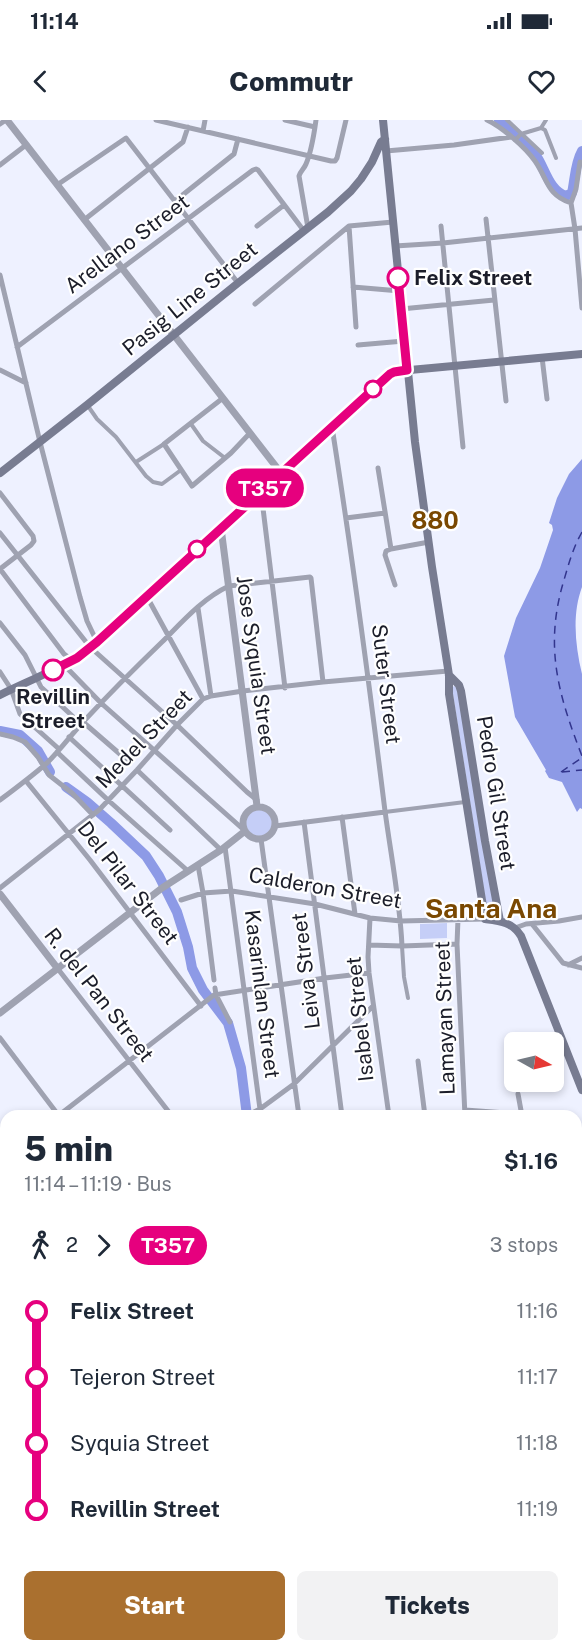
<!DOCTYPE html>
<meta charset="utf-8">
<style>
:root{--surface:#fff;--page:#f2f2f3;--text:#1f2937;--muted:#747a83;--accent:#aa702f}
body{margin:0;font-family:"Public Sans",sans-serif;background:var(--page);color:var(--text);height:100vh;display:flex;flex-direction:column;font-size:22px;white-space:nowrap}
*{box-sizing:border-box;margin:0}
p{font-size:20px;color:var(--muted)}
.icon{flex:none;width:33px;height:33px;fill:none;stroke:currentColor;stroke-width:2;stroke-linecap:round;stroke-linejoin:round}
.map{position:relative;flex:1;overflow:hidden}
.sheet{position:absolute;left:0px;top:990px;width:582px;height:542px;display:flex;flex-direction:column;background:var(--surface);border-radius:18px 18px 0 0;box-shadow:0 3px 9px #0003}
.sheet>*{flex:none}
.badge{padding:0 12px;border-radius:20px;font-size:21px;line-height:39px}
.needle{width:39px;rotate:98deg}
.controls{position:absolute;left:504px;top:912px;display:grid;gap:12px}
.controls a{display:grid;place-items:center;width:60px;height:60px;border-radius:9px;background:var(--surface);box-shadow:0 3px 9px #0003;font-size:30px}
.map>.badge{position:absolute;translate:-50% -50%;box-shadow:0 0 0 3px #fff}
.legs{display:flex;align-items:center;gap:9px;height:66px;padding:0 24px;font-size:20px}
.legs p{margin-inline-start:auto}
.summary{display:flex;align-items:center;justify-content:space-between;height:102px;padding:0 24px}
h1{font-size:33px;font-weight:800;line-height:45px}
.action{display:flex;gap:12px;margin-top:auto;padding:12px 24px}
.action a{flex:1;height:69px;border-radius:9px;background:var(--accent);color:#fff;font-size:24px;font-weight:800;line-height:69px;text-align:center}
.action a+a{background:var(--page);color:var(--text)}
ul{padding:0 24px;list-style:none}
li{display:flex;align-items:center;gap:21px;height:66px;font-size:22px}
li i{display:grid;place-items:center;width:9px;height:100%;margin:0 8px;background:currentColor}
li i::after{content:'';width:15px;height:15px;margin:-8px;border:4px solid;border-radius:50%;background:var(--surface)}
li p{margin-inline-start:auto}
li:first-child i{background:linear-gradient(#0000 50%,currentColor 0)}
li:last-child i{background:linear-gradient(currentColor 50%,#0000 0)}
.status{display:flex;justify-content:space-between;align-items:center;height:42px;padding:0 30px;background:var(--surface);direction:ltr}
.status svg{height:16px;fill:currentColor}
header{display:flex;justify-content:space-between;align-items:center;height:78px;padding:0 24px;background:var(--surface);font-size:27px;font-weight:800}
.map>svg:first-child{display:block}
.green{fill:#c5cef7}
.forest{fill:#9eabf9}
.water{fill:#8d9ae6}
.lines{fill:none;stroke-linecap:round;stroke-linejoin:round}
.river{stroke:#8d9ae6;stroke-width:10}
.ferry{stroke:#32358d;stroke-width:1.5;stroke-dasharray:8 6;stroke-linecap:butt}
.pedestrian{stroke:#9fa2b1;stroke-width:4}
.minor{stroke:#9fa2b1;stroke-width:5}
.tertiary{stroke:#9fa2b1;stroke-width:7}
.secondary{stroke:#787c91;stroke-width:8}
.line-1-casing{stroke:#fff;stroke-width:14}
.line-1{stroke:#e6007e;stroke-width:9}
.stop-1-dot{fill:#fff;stroke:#e6007e;stroke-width:3}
.labels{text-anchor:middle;stroke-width:4.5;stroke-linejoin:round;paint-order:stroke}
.street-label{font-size:21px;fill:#1b1d29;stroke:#fff}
.stop-label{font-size:21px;font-weight:bold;fill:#1b1d29;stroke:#fff;text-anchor:start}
.quarter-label{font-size:24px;font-weight:bold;fill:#7a4801;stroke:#fff}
.district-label{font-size:27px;font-weight:bold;fill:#7a4801;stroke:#fff}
</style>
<div class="status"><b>11:14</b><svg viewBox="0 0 49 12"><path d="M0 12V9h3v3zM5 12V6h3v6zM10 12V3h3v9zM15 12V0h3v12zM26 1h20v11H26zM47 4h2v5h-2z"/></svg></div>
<header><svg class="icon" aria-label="back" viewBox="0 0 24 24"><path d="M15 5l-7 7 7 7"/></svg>Commutr<svg class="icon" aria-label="heart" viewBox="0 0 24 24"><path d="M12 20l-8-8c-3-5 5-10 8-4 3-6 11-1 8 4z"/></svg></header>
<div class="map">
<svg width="582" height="1531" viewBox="0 0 582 1531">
<rect width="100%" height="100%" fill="#eef1ff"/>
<path class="green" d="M454 566 457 567 493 781 492 785 488 786 486 784 452 568Z
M246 703a13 13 0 1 1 26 0a13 13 0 1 1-26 0Z
M447 803V818L420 819V804Z"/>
<path class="forest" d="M582 1437V1487L579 1486 576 1489V1444Z
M6 1485V1526H19L13 1531H0V1490Z"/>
<path class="water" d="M582 339V467C572 494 575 525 582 554V689L580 688 577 692 562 662 549 658 545 651 546 650 515 597 504 536 516 498 540 448 553 410 552 405 549 403 557 378 569 354Z
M576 1312 582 1321V1434L576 1430Z
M6 1343V1485L0 1490V1349Z"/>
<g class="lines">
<path class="river" d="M499 0C512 9 525 22 535 34 545 47 548 70 566 76L572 73C575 59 575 43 582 31
M0 611 20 615 38 631 50 652
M66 667 87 682 111 703 146 736 159 756 177 792 188 827 192 848 203 870 228 903 241 948 247 996"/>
<path class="ferry" d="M582 412C573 428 569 443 564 460 544 526 558 574 582 636
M561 652 580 639H582
M562 652 582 650
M576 1380 582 1387
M0 1420 6 1413"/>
<path class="pedestrian" d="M507 0 542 33
M541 8 545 10 556 38
M515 20 521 14 541 8 546 0
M88 286 97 299 116 317 146 356 153 362 162 364 181 350
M191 304 203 321 225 338
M136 342 164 324
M385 692 465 682
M402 826 404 857 408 878"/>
<path class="minor" d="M156 0 331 41H335L337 38 346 0
M285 0 315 7
M487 0C502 7 525 27 535 41 548 60 547 75 571 83L576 69 580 42
M0 4 6 0
M203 11 205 0
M386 31 454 25 511 17
M0 45 26 25
M57 65 126 18 238 163
M175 81 234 34 238 19
M571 83 575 109 582 188
M486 99 506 281
M84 100 183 22 188 7
M257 106 284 85
M349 106 356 207
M441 106 463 327
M308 108 299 56C301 50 304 49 306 44 312 30 314 14 316 0
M395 126 443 123 582 108
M0 155 40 322 80 477 87 501 97 522
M353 167 400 171
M255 184 349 106 393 102
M401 189 494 180
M358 225 404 221
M17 227 253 50 256 49 258 50 304 111
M542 237 547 279
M0 250 26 263
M223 278 164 324 192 366 231 333 250 313
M332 307C352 434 369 562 385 691 391 736 400 781 402 826
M378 348 391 429
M261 372 285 568
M0 373 33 416 34 421 31 425 0 449 64 534 72 540
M346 398 385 393
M0 413 90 527 177 605 247 672 257 680
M395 465 385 435 386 431 391 429 429 422
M146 475 203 579
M198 488 211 576
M0 503 25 535 41 567 81 604
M64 545 101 583 244 710
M0 552 11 569 20 594 59 629
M83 602 128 641
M0 614 13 617 25 622 38 637 49 655 72 673 93 695
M69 617 170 710
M57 632 109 681 188 751
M137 650 221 730
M26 661 90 740 201 886
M0 680C16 668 32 656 47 643 60 630 71 615 84 601 109 574 135 548 162 522 182 502 203 478 229 466L310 457 311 458 323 562
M342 697 355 794
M304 702 342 996
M275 706 385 692
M261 719 299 996
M225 727 260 989
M198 745 203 773 214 860
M0 768 99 690 137 650 177 605 203 579 211 576 243 571 323 562 448 551
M181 780 203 773 232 771 315 784 370 798 401 801 485 799
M370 798 368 837 369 853 389 996
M458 799 457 824 465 996
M532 804 563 843 582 848
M515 808 526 804 559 801 582 797
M369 825 402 826 457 824
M568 845 582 838
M58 849 172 996
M215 868 216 875 230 902
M0 918 59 996
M418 941 425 996
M518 974 522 996
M465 990 521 994
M58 996 214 875 325 858 369 853
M238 996 252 993 260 989 294 964 373 886
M576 1020 582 1018
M0 1041 6 1036
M0 1076 6 1072
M0 1127 6 1121
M0 1174 6 1181
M576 1251 582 1255
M293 1526 294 1531
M389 1526 403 1527 416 1531
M258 1531 259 1526
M342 1531 343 1526"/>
<path class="tertiary" d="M7 0 281 353
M221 408 257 686
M243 703a16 16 0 1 1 32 0a16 16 0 1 1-32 0Z
M0 774 58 849
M0 893 162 768 221 730 245 711
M507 1526 520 1531
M16 1531 22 1526"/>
<path class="secondary" d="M383 0 415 322 432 447 449 555V574L485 799C501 801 512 802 521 816L582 970
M0 353 87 285 238 163 328 92 351 71 361 59 372 42 381 22 385 19
M449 555 459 565 461 571 485 721 500 801
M0 575C30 560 63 548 90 527L390 254 399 251 582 234"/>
</g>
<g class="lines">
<g class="line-1-casing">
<path id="line-1" d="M53 550 77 538 97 522 390 254 394 252 407 250 398 158"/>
</g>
<use href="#line-1" class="line-1"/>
</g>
<g class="stop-1-dot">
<circle cx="398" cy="158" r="10"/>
<circle cx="373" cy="269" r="8"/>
<circle cx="197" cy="429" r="8"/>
<circle cx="53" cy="550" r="10"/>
</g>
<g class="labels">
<g class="street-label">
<text transform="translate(127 124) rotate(-37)" y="7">Arellano Street</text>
<text transform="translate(190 179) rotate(-39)" y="7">Pasig Line Street</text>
<text transform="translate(256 545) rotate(82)" y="7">Jose Syquia Street</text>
<text transform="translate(386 564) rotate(83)" y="7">Suter Street</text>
<text transform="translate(144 619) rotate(-46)" y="7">Medel Street</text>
<text transform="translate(496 673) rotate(81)" y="7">Pedro Gil Street</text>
<text transform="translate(128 763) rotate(52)" y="7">Del Pilar Street</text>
<text transform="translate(325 768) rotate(10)" y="7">Calderon Street</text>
<text transform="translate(306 851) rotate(-97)" y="7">Leiva Street</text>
<text transform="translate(262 874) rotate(83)" y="7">Kasarinlan Street</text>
<text transform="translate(99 875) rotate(52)" y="7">R. del Pan Street</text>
<text transform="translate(445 898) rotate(-92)" y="7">Lamayan Street</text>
<text transform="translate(360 899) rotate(-96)" y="7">Isabel Street</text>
</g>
<g class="stop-label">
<text x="414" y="165">Felix Street</text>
<text x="53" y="584" text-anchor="middle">Revillin<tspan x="53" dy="24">Street</tspan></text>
</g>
<g class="quarter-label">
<text x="435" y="409">880</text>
</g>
<g class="district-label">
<text x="491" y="798">Santa Ana</text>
</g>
</g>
</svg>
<div class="controls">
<a><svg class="needle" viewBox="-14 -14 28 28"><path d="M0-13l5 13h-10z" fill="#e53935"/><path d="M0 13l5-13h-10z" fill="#747a83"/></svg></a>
</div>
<b class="badge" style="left:265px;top:368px;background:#e6007e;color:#fff">T357</b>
<section class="sheet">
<div class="summary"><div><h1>5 min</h1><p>11:14 – 11:19 · Bus</p></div><b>$1.16</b></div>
<div class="legs"><svg class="icon" aria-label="walk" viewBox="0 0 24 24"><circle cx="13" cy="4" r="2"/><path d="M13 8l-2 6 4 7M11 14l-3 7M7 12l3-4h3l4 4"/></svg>2<svg class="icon" aria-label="forward" viewBox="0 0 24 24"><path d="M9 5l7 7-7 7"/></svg><b class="badge" style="background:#e6007e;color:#fff">T357</b><p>3 stops</p></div>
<ul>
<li><i style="color:#e6007e"></i><b>Felix Street</b><p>11:16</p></li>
<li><i style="color:#e6007e"></i><span>Tejeron Street</span><p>11:17</p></li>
<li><i style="color:#e6007e"></i><span>Syquia Street</span><p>11:18</p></li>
<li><i style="color:#e6007e"></i><b>Revillin Street</b><p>11:19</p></li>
</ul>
<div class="action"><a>Start</a><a>Tickets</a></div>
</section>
</div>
